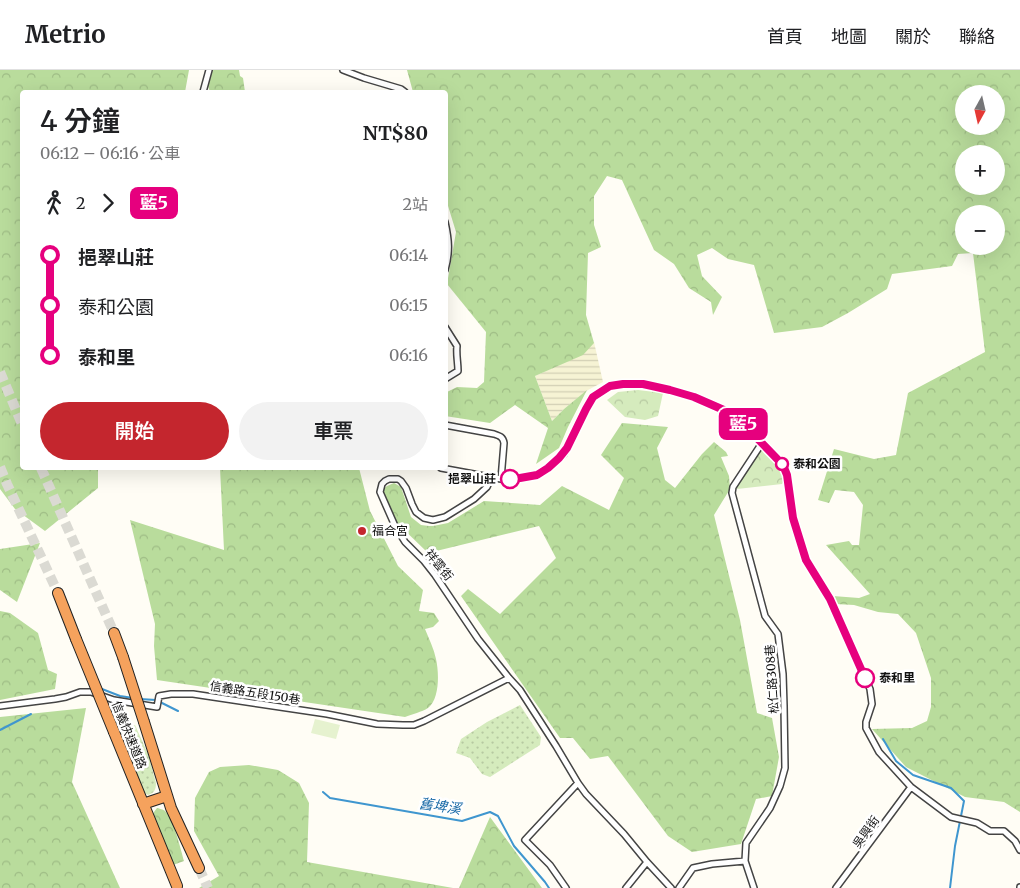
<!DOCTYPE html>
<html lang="zh-TW">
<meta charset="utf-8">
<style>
:root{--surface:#fff;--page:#f2f2f2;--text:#202124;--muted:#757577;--line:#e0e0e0;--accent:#c4262e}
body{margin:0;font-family:Merriweather,"Noto Sans TC",serif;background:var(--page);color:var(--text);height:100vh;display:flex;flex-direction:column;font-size:19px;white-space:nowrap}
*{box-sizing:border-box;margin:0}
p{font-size:16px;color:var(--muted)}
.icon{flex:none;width:28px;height:28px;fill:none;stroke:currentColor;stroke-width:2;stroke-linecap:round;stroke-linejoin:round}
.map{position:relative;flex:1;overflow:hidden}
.side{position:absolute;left:20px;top:20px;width:428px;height:380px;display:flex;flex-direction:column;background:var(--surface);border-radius:5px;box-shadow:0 5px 20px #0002}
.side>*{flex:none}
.badge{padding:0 10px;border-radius:8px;font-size:18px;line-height:32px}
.needle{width:32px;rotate:188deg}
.fabs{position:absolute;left:955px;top:15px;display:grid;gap:10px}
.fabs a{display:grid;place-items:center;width:50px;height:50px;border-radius:50%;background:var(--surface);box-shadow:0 5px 20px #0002;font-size:25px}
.map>.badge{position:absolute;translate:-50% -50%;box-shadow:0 0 0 2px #fff}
.legs{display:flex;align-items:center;gap:8px;height:55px;padding:0 20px;font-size:16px}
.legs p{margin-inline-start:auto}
.headline{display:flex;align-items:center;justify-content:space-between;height:85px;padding:0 20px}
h1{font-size:28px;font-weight:600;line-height:38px}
.cta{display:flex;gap:10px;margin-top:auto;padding:10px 20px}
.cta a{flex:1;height:58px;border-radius:30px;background:var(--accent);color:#fff;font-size:20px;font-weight:600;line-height:58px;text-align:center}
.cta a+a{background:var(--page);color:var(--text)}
ul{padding:0 20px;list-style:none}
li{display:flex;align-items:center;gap:18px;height:50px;font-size:19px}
li i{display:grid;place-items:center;width:8px;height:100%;margin:0 6px;background:currentColor}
li i::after{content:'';width:12px;height:12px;margin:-6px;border:4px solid;border-radius:50%;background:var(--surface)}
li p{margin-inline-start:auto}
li:first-child i{background:linear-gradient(#0000 50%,currentColor 0)}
li:last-child i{background:linear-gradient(currentColor 50%,#0000 0)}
header{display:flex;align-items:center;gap:30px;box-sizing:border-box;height:70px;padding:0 25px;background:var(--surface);border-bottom:1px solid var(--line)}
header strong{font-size:24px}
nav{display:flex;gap:28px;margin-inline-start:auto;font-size:18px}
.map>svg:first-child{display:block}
.farmland{fill:url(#farmland-rules)}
.grass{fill:url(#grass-dots)}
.forest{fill:url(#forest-crowns);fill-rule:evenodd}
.park{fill:url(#park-crowns)}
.pitch{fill:#e6f2cf}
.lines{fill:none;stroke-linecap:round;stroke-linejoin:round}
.stream{stroke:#3f96cf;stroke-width:2}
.highway-tunnel{stroke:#dbdad3;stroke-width:10;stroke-dasharray:10 5;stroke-linecap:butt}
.street-casing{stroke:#444;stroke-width:8}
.highway-casing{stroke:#222;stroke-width:12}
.street{stroke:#fff;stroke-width:5}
.highway{stroke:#f5a25d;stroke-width:10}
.highway-bridge-casing{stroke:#222;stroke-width:12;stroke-linecap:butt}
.highway-bridge{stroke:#f5a25d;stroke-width:10}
.line-1-casing{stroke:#fff;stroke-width:11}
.line-1{stroke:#e6007e;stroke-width:8}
.stop-1-dot{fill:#fff;stroke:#e6007e;stroke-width:2.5}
.poi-dot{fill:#c4262e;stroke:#fff;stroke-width:2}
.labels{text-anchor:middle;stroke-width:5;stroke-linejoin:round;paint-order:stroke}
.stop-label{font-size:12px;font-weight:bold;fill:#111;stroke:#fff;text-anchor:start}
.poi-label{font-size:12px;fill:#111;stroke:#fff;text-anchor:start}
.street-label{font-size:12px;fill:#111;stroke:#fff}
.water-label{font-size:14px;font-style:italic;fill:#1768a6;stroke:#fff}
</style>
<header>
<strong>Metrio</strong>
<nav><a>首頁</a><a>地圖</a><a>關於</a><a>聯絡</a></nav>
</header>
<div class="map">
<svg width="1020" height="818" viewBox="0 0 1020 818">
<defs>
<pattern id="farmland-rules" width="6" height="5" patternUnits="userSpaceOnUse" patternTransform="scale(1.25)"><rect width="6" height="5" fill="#f6f3d4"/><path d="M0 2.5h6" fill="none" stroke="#d2cfb5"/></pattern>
<pattern id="grass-dots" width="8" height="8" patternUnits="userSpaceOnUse" patternTransform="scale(1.25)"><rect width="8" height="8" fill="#d5ebbd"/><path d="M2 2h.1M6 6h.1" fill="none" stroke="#b6c8a1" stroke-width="1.8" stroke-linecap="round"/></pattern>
<pattern id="forest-crowns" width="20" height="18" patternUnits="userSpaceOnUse" patternTransform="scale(1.25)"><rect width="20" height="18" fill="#b9dc9c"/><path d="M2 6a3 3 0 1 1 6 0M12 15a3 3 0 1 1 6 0" fill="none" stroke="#9ebc85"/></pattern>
<pattern id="park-crowns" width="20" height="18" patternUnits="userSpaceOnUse" patternTransform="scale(1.25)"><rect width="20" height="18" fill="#d5ebbd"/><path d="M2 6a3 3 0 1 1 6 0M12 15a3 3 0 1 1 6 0" fill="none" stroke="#b6c8a1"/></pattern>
</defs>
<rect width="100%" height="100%" fill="#fffdf5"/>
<path class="farmland" d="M594 272 603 312 588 320 564 339 552 351 535 306 583 284Z"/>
<path class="grass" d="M520 635 541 667 540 675 490 707 482 704 470 688 456 683 461 669 487 652Z
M135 655 148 684 156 713C156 720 154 723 148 725L143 722 140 717 121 660Z"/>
<path class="forest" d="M0 0H189L185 22H22V398H98V418L45 461 15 439 0 419Z
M211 0H239L240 6 243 8 245 22H210L208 16Z
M407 0H1020V742L1004 732 965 727 906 697 872 659 912 658 927 651 931 637V608L916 563 898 544 878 542 854 535 835 534 833 526 859 528 870 524 826 475 849 471 852 475H859L863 435 854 422 835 420 829 433 818 430 834 379 874 389 896 385 908 323 985 282 973 183 958 184 952 196 892 204 887 219 848 243 822 257 774 263 754 195 728 189 712 178 697 185 702 206 722 227 713 245 711 232 689 218 674 194 654 180 622 110 607 106 594 126V155L601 177 588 183 586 245 594 273 583 285 535 306 552 351 564 339 587 320 568 357 559 378 536 394 548 358 515 335 490 353 445 346V323L457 317 477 318 484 312 486 262 447 214 456 162 445 126V22H413ZM964 24H996V56H964ZM964 84H996V116H964ZM964 144H996V176H964Z
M622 353 668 357 657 378 665 410 675 418 702 384 714 372 726 382 728 386 721 387 729 406 730 419 714 445 740 550 757 643 772 648 779 687 772 726 756 729 741 774 692 782 668 766 608 686 590 689 573 668H560L461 526 468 519 500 544 556 488 539 456 428 483 395 451 382 420 387 416 394 413 401 417 411 447 421 455 429 456H433L448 453 484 431 540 435 562 416 609 440 624 408 601 385Z
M220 398H359L370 441 398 496 423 520 419 541 434 543 439 551 433 557 425 559C429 569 434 579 436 589 439 602 440 629 428 638 422 642 412 644 405 647L157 610 154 576 155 554 130 450 224 480Z
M40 473 17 532 0 520V479Z
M0 541 10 543 38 563 48 600 57 604 55 619 0 630Z
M86 638 72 712 120 818H0V647Z
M249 695 278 700 299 713 309 733 307 792 453 818H199L219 806 194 761 195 728 209 702 220 697Z
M157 738C158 738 164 740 165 741 173 747 181 780 184 791L173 795 154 749V742Z
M490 747 542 818H459Z"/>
<path class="park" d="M638 320 663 323 658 346 645 350 625 347 607 330 618 322Z
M761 377 781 401 785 410 782 414 737 419 736 416Z"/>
<path class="pitch" d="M315 649 340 655 336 669 311 663Z"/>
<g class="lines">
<path class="stream" d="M102 619 120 626 133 628
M140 629 156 630 178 641
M0 660 31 644
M883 669 896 691 913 705 951 718 964 731 955 776 950 818
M323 722 330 728 462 751 490 742 498 746 514 776 545 812 549 818"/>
<path class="highway-tunnel" d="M0 302 22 354
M0 397 7 414 58 523
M41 398 114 563
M199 798 208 818"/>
<g class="street-casing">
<path id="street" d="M343 0 364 8 401 19 405 22
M203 22 209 0
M445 152C449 170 450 182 445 200
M445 257 457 276C456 285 458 292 458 301L445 309
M445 355 494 364C500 366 503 367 504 373L501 409
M441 398 501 409 520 408 537 405 548 398 564 384 586 339 593 327 610 316 623 314H643L670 320 694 327 733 344 755 366 783 395 787 405 793 448 806 491 830 529 870 619 872 634 866 652V658L879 682 911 717 951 747 977 753 990 761H1004L1015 771 1020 780
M491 408 487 417 474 429 445 447 433 450 424 448 416 442 412 434 406 418 401 411 398 409H389L385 411 382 414 380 422 395 456 405 472 424 491 435 505 478 569 509 608 520 620 556 676 578 713 586 724 624 764 647 792 671 818
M0 636 55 629 66 627 80 622H91L114 630 157 637 159 626 171 624H193L327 644 377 654 403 655H414L424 651 509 608
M566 818 550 795 525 770 578 713
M626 818 647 792
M679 818 693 798 712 794 745 791
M754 818 745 791 746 773 770 738 780 716 785 698 784 636 783 604 778 564 765 546 732 423 733 417 762 373
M836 818 911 717
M1020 818V817"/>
</g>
<g class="highway-casing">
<path id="highway" d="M58 523 76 569
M114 563 123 587
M144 652 171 738 199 798
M114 662 177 816
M143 734 167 726"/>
</g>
<use href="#street" class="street"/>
<use href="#highway" class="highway"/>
<g class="highway-bridge-casing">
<path id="highway-bridge" d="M76 569 114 662
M123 587 144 652"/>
</g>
<use href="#highway-bridge" class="highway-bridge"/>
</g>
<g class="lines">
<g class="line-1-casing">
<path id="line-1" d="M510 409 520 408 537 405 548 398 559 388 567 378 586 339 593 327 610 316 623 314H643L670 320 694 327 733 344 755 366 783 395 787 405 793 448 806 490 830 529 865 608"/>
</g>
<use href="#line-1" class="line-1"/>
</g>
<g class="stop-1-dot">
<circle cx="782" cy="394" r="6"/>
<circle cx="510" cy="409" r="9"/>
<circle cx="865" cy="608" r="9"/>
</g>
<circle class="poi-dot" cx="362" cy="461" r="5"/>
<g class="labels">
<g class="stop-label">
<text x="793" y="398">泰和公園</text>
<text x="496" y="413" text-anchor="end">挹翠山莊</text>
<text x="879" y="612">泰和里</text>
</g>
<g class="poi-label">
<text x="372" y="465">福合宮</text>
</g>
<g class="street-label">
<text transform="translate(439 495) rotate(51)" y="4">祥雲街</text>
<text transform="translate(772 609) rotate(-94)" y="4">松仁路308巷</text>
<text transform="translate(255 623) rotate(9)" y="4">信義路五段150巷</text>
<text transform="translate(129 665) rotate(68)" y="4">信義快速道路</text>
<text transform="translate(866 762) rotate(-54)" y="4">吳興街</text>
</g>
<g class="water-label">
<text transform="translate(440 736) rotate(8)" y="5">舊埤溪</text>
</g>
</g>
</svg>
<div class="fabs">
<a><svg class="needle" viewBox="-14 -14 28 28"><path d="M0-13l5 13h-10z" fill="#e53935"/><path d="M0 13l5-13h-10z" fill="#757577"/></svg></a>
<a>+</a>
<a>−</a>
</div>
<b class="badge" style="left:743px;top:354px;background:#e6007e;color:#fff">藍5</b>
<section class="side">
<div class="headline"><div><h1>4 分鐘</h1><p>06:12 – 06:16 · 公車</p></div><b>NT$80</b></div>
<div class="legs"><svg class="icon" aria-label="walk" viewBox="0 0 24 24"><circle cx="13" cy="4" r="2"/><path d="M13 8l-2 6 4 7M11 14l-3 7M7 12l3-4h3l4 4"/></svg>2<svg class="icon" aria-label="forward" viewBox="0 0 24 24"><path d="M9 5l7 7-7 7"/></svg><b class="badge" style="background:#e6007e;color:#fff">藍5</b><p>2站</p></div>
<ul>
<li><i style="color:#e6007e"></i><b>挹翠山莊</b><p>06:14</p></li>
<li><i style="color:#e6007e"></i><span>泰和公園</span><p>06:15</p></li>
<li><i style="color:#e6007e"></i><b>泰和里</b><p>06:16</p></li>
</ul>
<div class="cta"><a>開始</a><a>車票</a></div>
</section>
</div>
